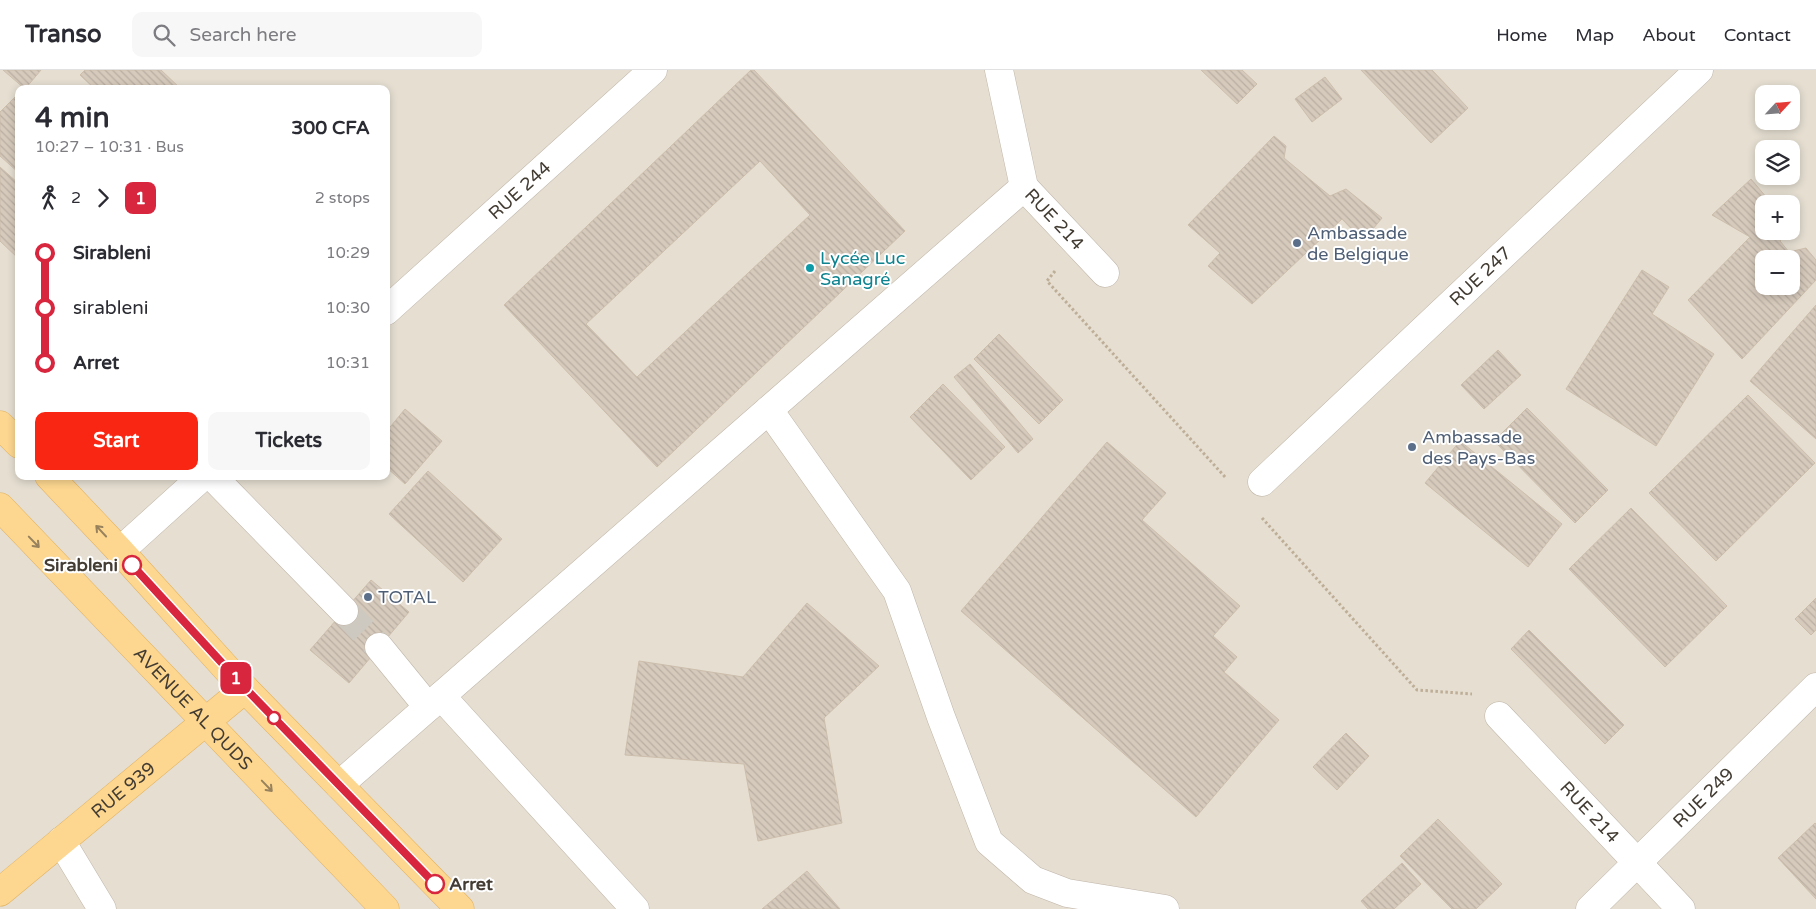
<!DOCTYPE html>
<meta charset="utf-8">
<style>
:root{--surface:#fff;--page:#f7f7f7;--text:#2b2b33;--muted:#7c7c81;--line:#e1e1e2;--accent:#f82613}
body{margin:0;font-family:"Varela Round",sans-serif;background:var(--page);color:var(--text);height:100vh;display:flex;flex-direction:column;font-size:19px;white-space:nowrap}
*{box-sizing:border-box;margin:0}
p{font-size:16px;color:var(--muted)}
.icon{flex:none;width:28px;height:28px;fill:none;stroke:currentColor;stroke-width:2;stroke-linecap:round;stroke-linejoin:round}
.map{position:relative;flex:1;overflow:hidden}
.panel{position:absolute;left:15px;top:15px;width:375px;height:395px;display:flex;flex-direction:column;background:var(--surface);border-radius:10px;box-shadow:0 2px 8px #0003}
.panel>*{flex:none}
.badge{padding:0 10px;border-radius:8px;font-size:18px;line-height:32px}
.needle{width:32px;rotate:64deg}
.tools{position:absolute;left:1755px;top:15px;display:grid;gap:10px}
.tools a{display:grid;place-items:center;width:45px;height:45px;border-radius:10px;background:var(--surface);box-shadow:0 2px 8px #0003;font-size:25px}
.map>.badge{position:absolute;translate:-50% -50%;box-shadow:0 0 0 2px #fff}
.legs{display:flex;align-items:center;gap:8px;height:55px;padding:0 20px;font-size:16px}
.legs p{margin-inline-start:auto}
.overview{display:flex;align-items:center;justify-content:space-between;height:85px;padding:0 20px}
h1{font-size:28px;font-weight:700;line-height:38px}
.primary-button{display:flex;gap:10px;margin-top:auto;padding:10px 20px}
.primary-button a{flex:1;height:58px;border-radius:10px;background:var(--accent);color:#fff;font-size:20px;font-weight:700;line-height:58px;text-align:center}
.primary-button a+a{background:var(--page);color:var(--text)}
ul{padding:0 20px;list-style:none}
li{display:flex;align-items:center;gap:18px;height:55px;font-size:19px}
li i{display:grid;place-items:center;width:8px;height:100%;margin:0 6px;background:currentColor}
li i::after{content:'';width:12px;height:12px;margin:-6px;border:4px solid;border-radius:50%;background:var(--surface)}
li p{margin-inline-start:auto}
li:first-child i{background:linear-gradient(#0000 50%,currentColor 0)}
li:last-child i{background:linear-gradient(currentColor 50%,#0000 0)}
header{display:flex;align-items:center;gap:30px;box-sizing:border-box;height:70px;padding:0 25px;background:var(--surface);border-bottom:1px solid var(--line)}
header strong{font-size:24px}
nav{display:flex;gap:28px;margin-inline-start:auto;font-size:18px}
.search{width:350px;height:45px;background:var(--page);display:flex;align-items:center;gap:12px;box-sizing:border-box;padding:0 18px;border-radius:10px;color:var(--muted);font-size:19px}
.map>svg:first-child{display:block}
.residential{fill:#e5ded1;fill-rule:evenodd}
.building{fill:url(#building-back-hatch);stroke:#cdbeac;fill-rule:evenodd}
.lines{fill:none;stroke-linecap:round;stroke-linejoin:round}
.minor-tunnel{stroke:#cec9c0;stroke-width:28;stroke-dasharray:28 14;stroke-linecap:butt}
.minor-casing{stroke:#c0b6a9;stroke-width:29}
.major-casing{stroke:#e2b260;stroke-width:29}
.path{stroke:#beae97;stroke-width:3;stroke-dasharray:2.5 2.5;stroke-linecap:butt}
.minor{stroke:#fff;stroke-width:28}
.major{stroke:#fdd790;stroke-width:28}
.oneway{stroke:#97825d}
.line-1-casing{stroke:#fff;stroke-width:11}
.line-1{stroke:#d7263d;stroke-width:8}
.service-dot{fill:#5c6f8a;stroke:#fff;stroke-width:2}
.culture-dot{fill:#0f9aa8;stroke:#fff;stroke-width:2}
.stop-1-dot{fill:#fff;stroke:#d7263d;stroke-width:2.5}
.labels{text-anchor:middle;stroke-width:4;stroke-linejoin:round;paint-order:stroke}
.street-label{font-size:18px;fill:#433c33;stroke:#fff}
.service-label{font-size:18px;fill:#4e5e75;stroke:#fff;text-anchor:start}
.culture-label{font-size:18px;fill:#0d838f;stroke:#fff;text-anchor:start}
.stop-label{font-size:18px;font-weight:bold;fill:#433c33;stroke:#fff;text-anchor:end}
</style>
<header>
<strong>Transo</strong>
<div class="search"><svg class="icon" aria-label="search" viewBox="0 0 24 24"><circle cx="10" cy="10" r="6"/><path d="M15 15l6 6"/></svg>Search here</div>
<nav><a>Home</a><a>Map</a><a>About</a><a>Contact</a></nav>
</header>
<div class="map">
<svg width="1816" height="839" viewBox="0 0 1816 839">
<defs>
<pattern id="building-back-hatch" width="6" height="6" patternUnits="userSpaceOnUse" patternTransform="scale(1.25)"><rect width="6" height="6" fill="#d6cabc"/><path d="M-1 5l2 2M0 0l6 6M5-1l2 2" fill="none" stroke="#b9aea2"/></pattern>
</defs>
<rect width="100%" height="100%" fill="#f1ece3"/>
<path class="residential" d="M0 0H1816V839H0ZM19 19H386V406H19ZM1764 24H1791V51H1764ZM1764 79H1791V106H1764ZM1764 134H1791V161H1764ZM1764 189H1791V216H1764Z"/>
<path class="building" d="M3 0H41L25 19Z
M85 0H161L181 19H95L80 5Z
M751 0H754L905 161 657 397 504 235ZM760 91 810 145 637 307 586 254Z
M1201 0H1242L1257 14 1237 34Z
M1361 0H1432L1468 38 1431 73Z
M1325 7 1342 29 1312 52 1295 29Z
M19 23V103L0 86V42Z
M1274 66 1286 76 1284 88 1330 126 1346 119 1382 148 1363 171 1342 149 1252 234 1208 196 1220 183 1188 155Z
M0 97 19 114V189L0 171Z
M1751 109 1772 134H1764V161H1788L1780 171 1789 182 1806 178 1816 190V210L1742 289 1688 230 1750 167 1712 145ZM1764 189H1791V216H1764Z
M1642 200 1669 217 1652 244 1714 284 1656 376 1566 319Z
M1816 235V369L1750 311Z
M999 264 1063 330 1039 354 974 289Z
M1498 280 1521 305 1484 339 1461 315Z
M970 294 1033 369 1018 383 954 307Z
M943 314 1005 377 971 410 910 347Z
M1748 325 1815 393 1716 491 1649 423Z
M1527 338 1608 420 1575 453 1494 371Z
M405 339 442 371 405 414 386 397V362Z
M1460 371 1562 454 1528 497 1425 413Z
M1107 372 1166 423 1142 450 1240 536 1213 566 1237 587 1224 602 1279 650 1196 747 961 541Z
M428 401 502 469 463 512 389 444Z
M1631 438 1727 536 1665 597 1569 499Z
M371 510 409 542 349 613 310 580Z
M1816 528V560L1811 565 1795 549Z
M807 533 879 596 824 648 842 753 758 771 744 694 625 685 639 591 743 607Z
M1529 560 1624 655 1605 674 1511 579Z
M1346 663 1369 686 1337 720 1313 697Z
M1438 749 1502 814 1476 839H1452L1400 786Z
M1815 753 1816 754V829L1778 788Z
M1402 793 1421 814 1394 839H1368L1361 831Z
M807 801 840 839H762Z"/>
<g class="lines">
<path class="minor-tunnel" d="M344 541 379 577"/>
<g class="minor-casing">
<g id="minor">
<path id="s1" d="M999 0 1024 117 1105 203"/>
<path id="s2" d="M386 241 653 0"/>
<path d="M769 340 897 521 941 647 989 772 1033 810 1067 823 1165 839"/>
<path d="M212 406 344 541"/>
<path id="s3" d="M1262 412 1699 0"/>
<path d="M120 481 203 406"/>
<path d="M379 577 428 637"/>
<path d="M441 626 635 839"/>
<path id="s4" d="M1499 646 1681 839"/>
<path d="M339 715 1024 117"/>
<path d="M61 771 102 839"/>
<path id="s5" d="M1590 839 1816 617"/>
</g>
</g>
<g class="major-casing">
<g id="major">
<path d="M0 355 19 374"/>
<path d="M49 406 120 481 245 619 460 839"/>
<path id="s6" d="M0 437 385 839"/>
<path id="s7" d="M0 822 245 619"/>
</g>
</g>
<path class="path" d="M1055 201 1047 211 1226 408
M1262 448 1417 620 1472 624"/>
<use href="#minor" class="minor"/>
<use href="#major" class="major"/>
</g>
<defs><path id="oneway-shaft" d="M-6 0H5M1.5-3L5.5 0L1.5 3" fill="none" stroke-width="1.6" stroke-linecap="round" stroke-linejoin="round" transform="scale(1.25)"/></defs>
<g class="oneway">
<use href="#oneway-shaft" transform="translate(101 461) rotate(-133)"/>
<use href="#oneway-shaft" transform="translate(34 472) rotate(46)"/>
<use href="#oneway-shaft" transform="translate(267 716) rotate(46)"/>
</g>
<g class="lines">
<g class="line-1-casing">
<path id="line-1" d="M132 495 245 618 435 814"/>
</g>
<use href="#line-1" class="line-1"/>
</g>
<g class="service-dot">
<circle cx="1297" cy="173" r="5"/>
<circle cx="1412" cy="377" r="5"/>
<circle cx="368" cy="527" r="5"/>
</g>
<circle class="culture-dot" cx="810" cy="198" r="5"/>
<g class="stop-1-dot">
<circle cx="132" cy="495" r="9"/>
<circle cx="274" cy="648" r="6"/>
<circle cx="435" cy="814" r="9"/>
</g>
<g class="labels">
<g class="street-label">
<text dy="6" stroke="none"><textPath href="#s2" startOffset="180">RUE 244</textPath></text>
<text dy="6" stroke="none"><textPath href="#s1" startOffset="164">RUE 214</textPath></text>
<text dy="6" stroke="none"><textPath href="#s3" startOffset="300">RUE 247</textPath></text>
<text dy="6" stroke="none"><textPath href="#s6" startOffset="279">AVENUE AL QUDS</textPath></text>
<text dy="6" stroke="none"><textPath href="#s7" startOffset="160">RUE 939</textPath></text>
<text dy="6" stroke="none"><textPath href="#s5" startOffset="159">RUE 249</textPath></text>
<text dy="6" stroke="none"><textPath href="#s4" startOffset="132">RUE 214</textPath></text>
</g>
<g class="service-label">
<text x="1307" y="169">Ambassade<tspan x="1307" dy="21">de Belgique</tspan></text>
<text x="1422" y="373">Ambassade<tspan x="1422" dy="21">des Pays-Bas</tspan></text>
<text x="378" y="533">TOTAL</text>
</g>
<g class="culture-label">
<text x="820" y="194">Lycée Luc<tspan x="820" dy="21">Sanagré</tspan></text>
</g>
<g class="stop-label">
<text x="118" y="501">Sirableni</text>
<text x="449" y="820" text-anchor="start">Arret</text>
</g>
</g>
</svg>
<div class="tools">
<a><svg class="needle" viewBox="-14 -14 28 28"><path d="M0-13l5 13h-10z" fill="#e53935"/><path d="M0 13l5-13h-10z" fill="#7c7c81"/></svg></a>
<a><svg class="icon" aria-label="layers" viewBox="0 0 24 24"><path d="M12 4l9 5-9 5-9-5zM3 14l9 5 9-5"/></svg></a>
<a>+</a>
<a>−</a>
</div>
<b class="badge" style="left:236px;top:608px;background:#d7263d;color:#fff">1</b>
<section class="panel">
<div class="overview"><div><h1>4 min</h1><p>10:27 – 10:31 · Bus</p></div><b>300 CFA</b></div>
<div class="legs"><svg class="icon" aria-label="walk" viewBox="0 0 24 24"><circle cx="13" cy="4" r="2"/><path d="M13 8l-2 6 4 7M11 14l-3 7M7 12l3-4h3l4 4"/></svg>2<svg class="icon" aria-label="forward" viewBox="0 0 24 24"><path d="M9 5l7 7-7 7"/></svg><b class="badge" style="background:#d7263d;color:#fff">1</b><p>2 stops</p></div>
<ul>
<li><i style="color:#d7263d"></i><b>Sirableni</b><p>10:29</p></li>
<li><i style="color:#d7263d"></i><span>sirableni</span><p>10:30</p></li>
<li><i style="color:#d7263d"></i><b>Arret</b><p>10:31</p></li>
</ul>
<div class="primary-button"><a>Start</a><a>Tickets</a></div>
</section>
</div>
